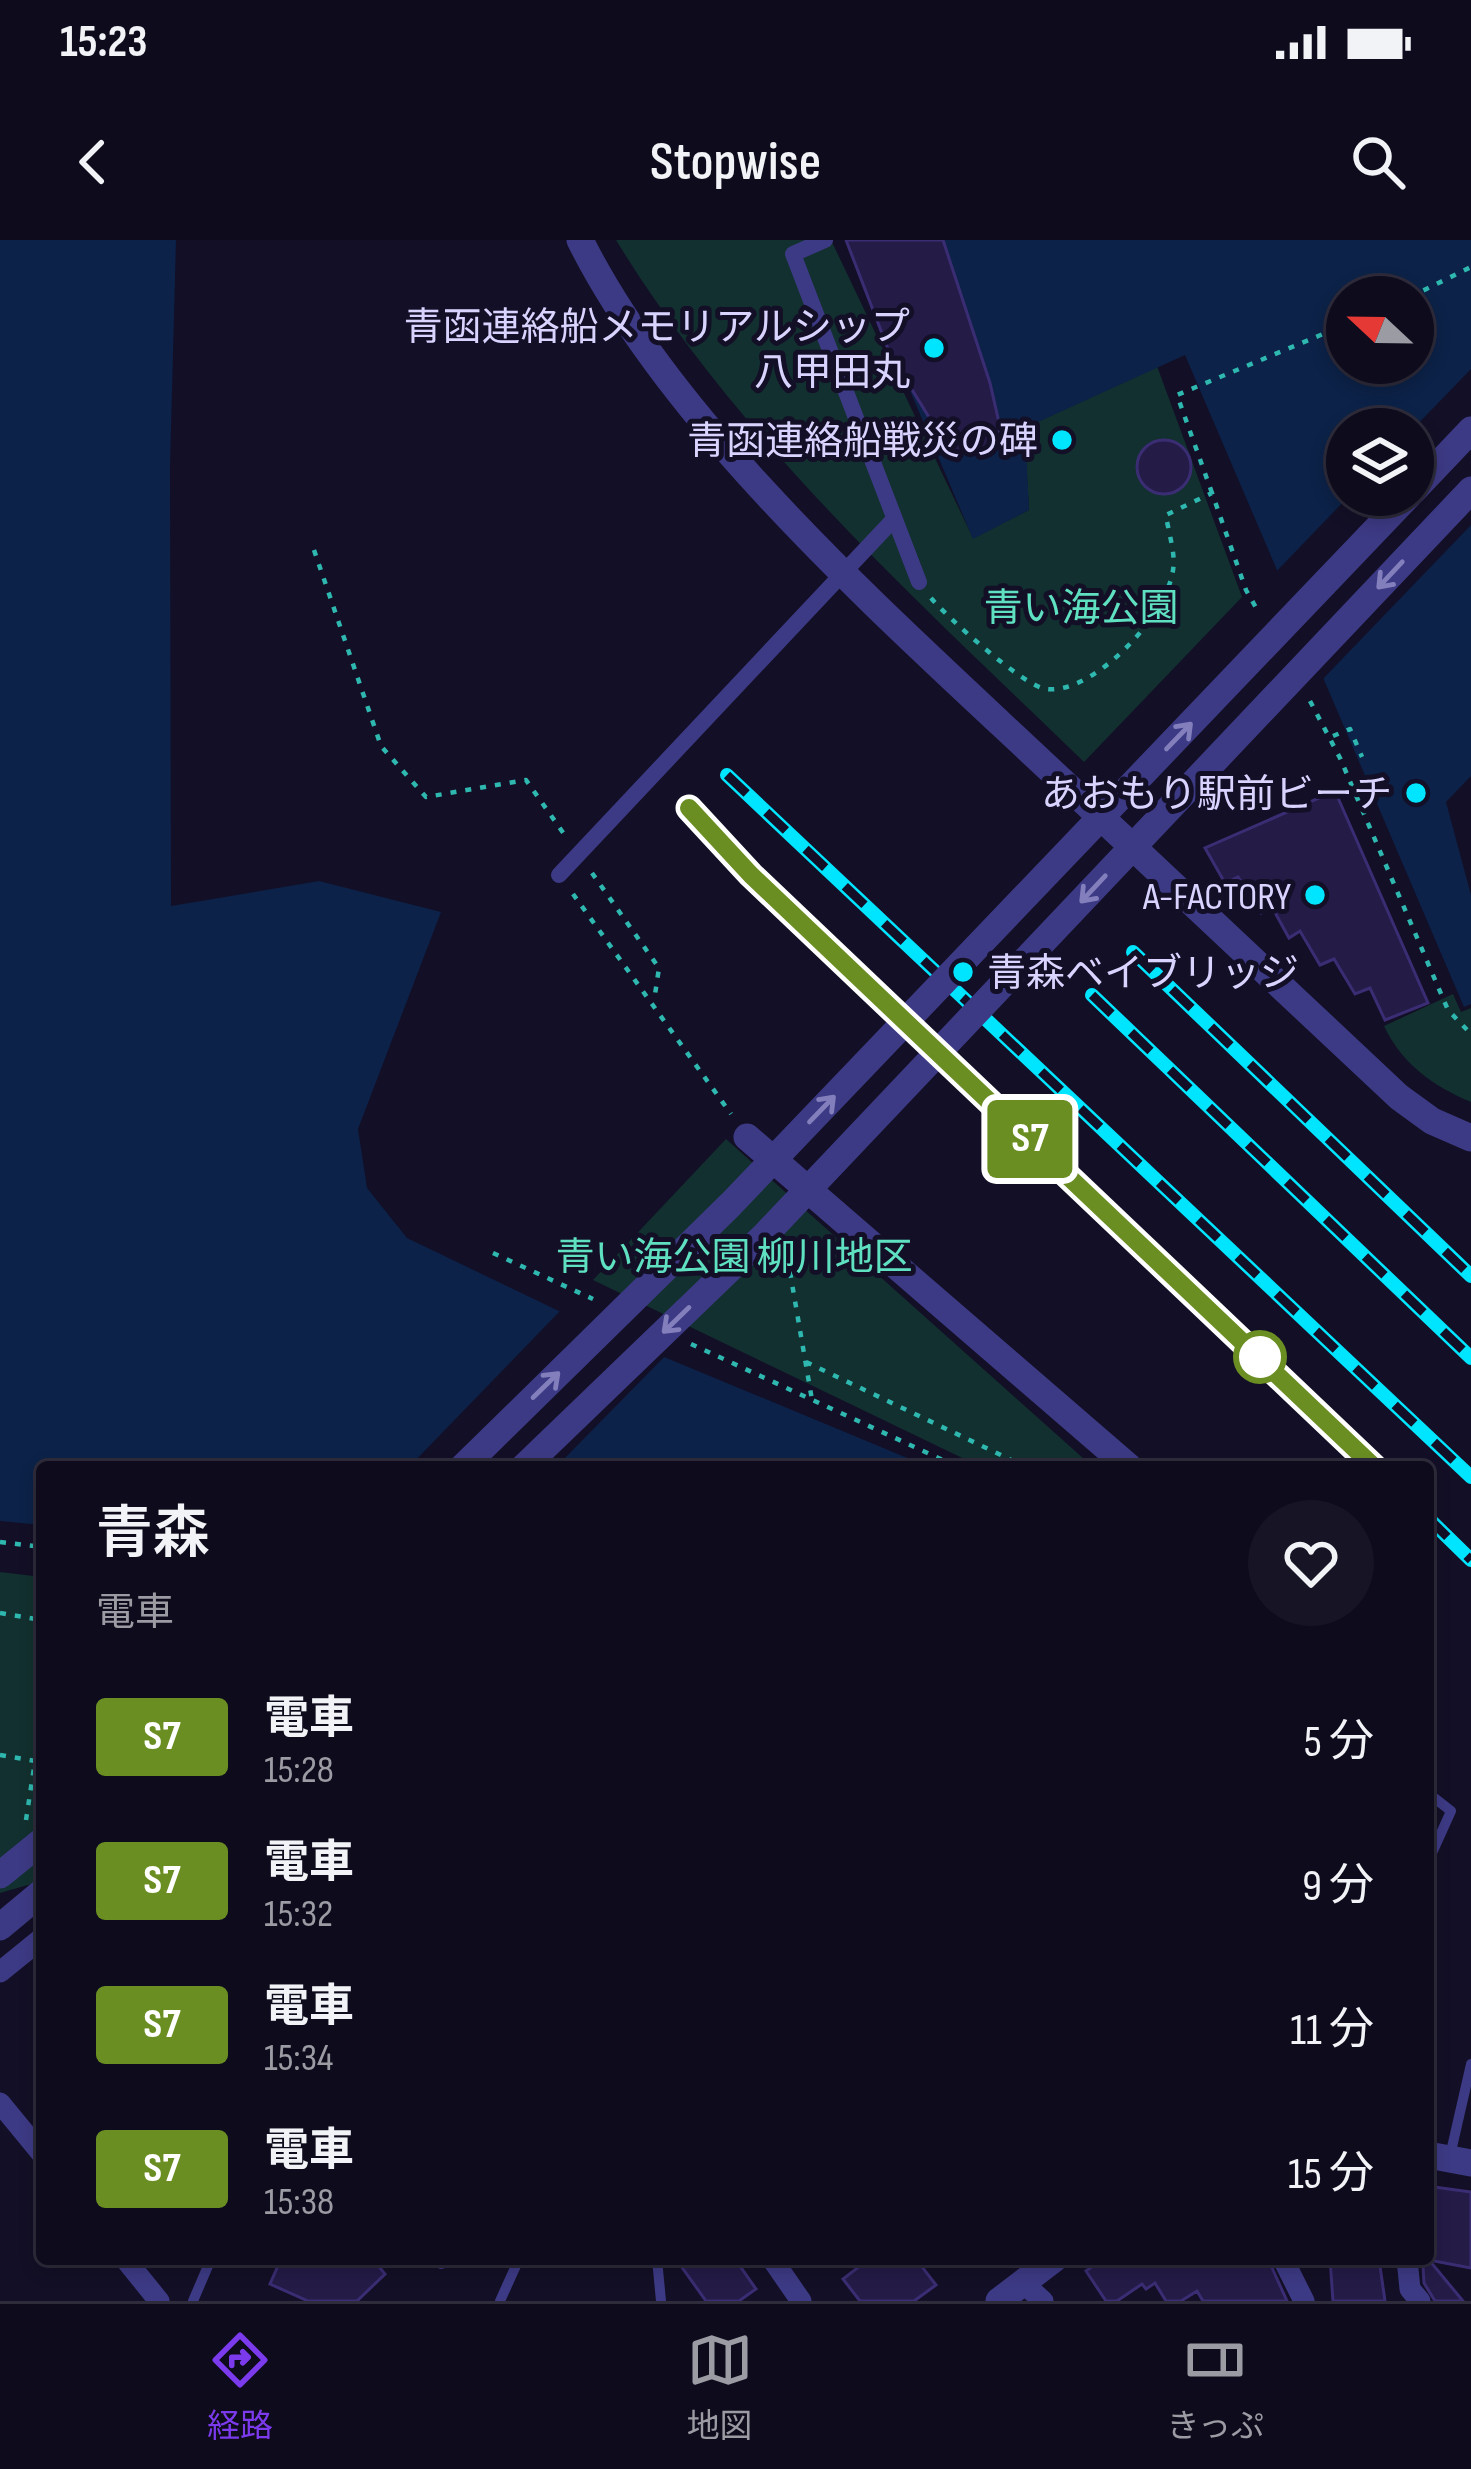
<!DOCTYPE html>
<html lang="ja">
<meta charset="utf-8">
<style>
:root{--surface:#0e0b1c;--page:#171425;--text:#f1f3f6;--muted:#9b9ba3;--line:#2e2b3b;--accent:#7c3aed}
body{margin:0;font-family:"Sofia Sans Condensed","Noto Sans JP",sans-serif;background:var(--page);color:var(--text);height:100vh;display:flex;flex-direction:column;font-size:45px;white-space:nowrap}
*{box-sizing:border-box;margin:0}
p{font-size:39px;color:var(--muted)}
.icon{flex:none;width:66px;height:66px;fill:none;stroke:currentColor;stroke-width:2;stroke-linecap:round;stroke-linejoin:round}
.map{position:relative;flex:1;overflow:hidden}
.panel{position:absolute;left:36px;top:1221px;width:1398px;height:804px;display:flex;flex-direction:column;background:var(--surface);border-radius:12px;box-shadow:0 6px 18px #0003,0 0 0 3px var(--line)}
.panel>*{flex:none}
.badge{padding:0 24px;border-radius:9px;font-size:42px;line-height:78px}
.needle{width:78px;rotate:292deg}
.tools{position:absolute;left:1326px;top:36px;display:grid;gap:24px}
.tools a{display:grid;place-items:center;width:108px;height:108px;border-radius:50%;background:var(--surface);box-shadow:0 6px 18px #0003,0 0 0 3px var(--line);font-size:60px}
.map>.badge{position:absolute;translate:-50% -50%;box-shadow:0 0 0 6px #fff}
.round{display:grid;place-items:center;flex:none;width:126px;height:126px;border-radius:63px;background:var(--page)}
.head{display:flex;align-items:center;justify-content:space-between;height:204px;padding:0 60px}
h1{font-size:57px;font-weight:600;line-height:90px}
ul{padding:0;list-style:none}
li{display:flex;align-items:center;gap:36px;height:144px;padding:0 60px}
li div{flex:1}
li b{display:block;font-size:45px}
li em{font-style:normal}
li .badge{min-width:132px;font-weight:700;text-align:center}
.status{display:flex;justify-content:space-between;align-items:center;height:84px;padding:0 60px;background:var(--surface);direction:ltr}
.status svg{height:33px;fill:currentColor}
header{display:flex;justify-content:space-between;align-items:center;height:156px;padding:0 60px;background:var(--surface);font-size:54px;font-weight:600}
.tab-bar{display:flex;justify-content:space-around;align-items:center;height:168px;border-top:3px solid var(--line);background:var(--surface);font-size:33px;color:var(--muted)}
.tab-bar a{display:grid;justify-items:center;gap:6px}
.tab-bar .selected{color:var(--accent)}
.map>svg:first-child{display:block}
.green{fill:#12302f}
.water{fill:#0c2248;fill-rule:evenodd}
.pier{fill:#130f26}
.building{fill:#241b47;stroke:#3b2d73;stroke-width:3}
.lines{fill:none;stroke-linecap:round;stroke-linejoin:round}
.path{stroke:#2fb8b0;stroke-width:4.5;stroke-dasharray:6 9;stroke-linecap:butt}
.service{stroke:#3d3a85;stroke-width:10}
.pedestrian{stroke:#3d3a85;stroke-width:16}
.minor{stroke:#3d3a85;stroke-width:21}
.tertiary{stroke:#3d3a85;stroke-width:27}
.rail-casing{stroke:#00e5ff;stroke-width:14}
.rail{stroke:#130f26;stroke-width:9;stroke-dasharray:27;stroke-linecap:butt}
.pedestrian-bridge{stroke:#3d3a85;stroke-width:16}
.tertiary-bridge{stroke:#3d3a85;stroke-width:27}
.oneway{stroke:#837fbc}
.line-casing{stroke:#fff;stroke-width:27}
.line{stroke:#6b8e23;stroke-width:18}
.poi-dot{fill:#00e5ff;stroke:#130f26;stroke-width:4.5}
.stop-dot{fill:#fff;stroke:#6b8e23;stroke-width:6}
.labels{text-anchor:middle;stroke-width:10;stroke-linejoin:round;paint-order:stroke}
.poi-label{font-size:39px;fill:#d9d4ff;stroke:#130f26;text-anchor:end}
.park-label{font-size:39px;fill:#5fe0c0;stroke:#130f26}
</style>
<div class="status"><b>15:23</b><svg viewBox="0 0 49 12"><path d="M0 12V9h3v3zM5 12V6h3v6zM10 12V3h3v9zM15 12V0h3v12zM26 1h20v11H26zM47 4h2v5h-2z"/></svg></div>
<header><svg class="icon" aria-label="back" viewBox="0 0 24 24"><path d="M15 5l-7 7 7 7"/></svg>Stopwise<svg class="icon" aria-label="search" viewBox="0 0 24 24"><circle cx="10" cy="10" r="6"/><path d="M15 15l6 6"/></svg></header>
<div class="map">
<svg width="1471" height="2061" viewBox="0 0 1471 2061">
<rect width="100%" height="100%" fill="#130f26"/>
<path class="green" d="M616 0H831L973 298 1029 270 1024 188 1157 126 1242 357 1084 522C917 360 738 200 616 0Z
M1453 754 1461 772 1471 768V862C1433 846 1402 824 1384 786Z
M726 899 1093 1227H981L593 1040Z
M0 1332 42 1337V1641L0 1653Z"/>
<path class="water" d="M0 0H176L170 227 171 666 319 641 441 672 358 889 367 948 407 998 592 1087 929 1227H42V1285L0 1281Z
M846 0H1471V536L1446 562 1471 655V764L1464 767 1185 115 1025 188 1029 270 973 299ZM1347 57H1413V123H1347ZM1347 189H1413V255H1347Z"/>
<path class="pier" d="M1471 129V285L1319 443 1273 335 1350 255H1413V189Z
M564 1067 669 1112 556 1227H409Z"/>
<path class="building" d="M846 0H943L990 143 1000 187 995 204 953 216 890 114Z
M1137 227a27 27 0 1 1 54 0a27 27 0 1 1-54 0Z
M1335 551 1428 763 1385 780 1370 748 1355 754 1334 719 1320 725 1300 691 1289 698 1272 667 1261 673 1238 637 1225 643 1205 608Z
M1434 1947 1471 1952V2028L1429 2020 1463 2061H1435L1424 2043 1423 2026 1434 1992H1428Z
M281 2019H373L385 2034 357 2061H308L270 2044Z
M676 2019H735L756 2049 739 2061H706Z
M869 2019H916L936 2045 914 2061H860L843 2039Z
M1103 2019H1268L1287 2061H1203L1197 2051 1181 2061H1166L1155 2043 1146 2049 1142 2044 1117 2061H1106L1086 2031Z
M1330 2019H1379L1385 2061H1333Z"/>
<g class="lines">
<path class="path" d="M1410 57 1471 27
M1212 253 1177 155 1347 84
M314 310 381 506 426 557 526 540 564 594
M931 358C947 377 1023 446 1046 449 1093 455 1167 376 1173 330 1176 314 1168 291 1166 275L1212 253 1246 350 1259 373
M1310 461 1340 518 1448 770 1471 794
M1333 496 1350 489 1362 517
M592 633 659 728 654 761
M573 654 731 874
M493 1013 593 1059
M790 1032 812 1160
M691 1104 958 1227
M806 1122 1026 1227
M0 1302 42 1307
M0 1373 42 1380
M0 1515 35 1521 42 1467
M26 1580 35 1521"/>
<path class="service" d="M1428 1553 1451 1571 1428 1622
M32 1901 42 1882
M1450 1916 1471 1824
M437 2019 441 2024 455 2019
M657 2019 661 2061
M193 2061 211 2019
M500 2061 519 2019"/>
<path class="pedestrian" d="M825 0 793 14 919 342"/>
<path class="minor" d="M0 1732 42 1698
M0 1863 42 1914
M125 2019 159 2061
M772 2019 801 2061
M1283 2019 1304 2061
M1407 2019 1410 2049 1420 2061
M1022 2042 1043 2061"/>
<path class="tertiary" d="M580 0C667 175 859 351 1001 484 1134 608 1266 732 1399 857L1432 881 1471 898
M1413 251 1471 190
M747 897 1129 1227
M0 1687 42 1652
M1428 1915 1471 1923
M999 2061 1054 2019"/>
<g class="rail-casing">
<path id="rail" d="M727 535 1471 1237
M689 569 751 635 1374 1227
M1133 712 1471 1036
M1092 755 1471 1118
M1428 1278 1471 1320"/>
</g>
<use href="#rail" class="rail"/>
<path class="pedestrian-bridge" d="M559 635 894 279"/>
<path class="tertiary-bridge" d="M463 1227 731 964 1409 255
M524 1227 764 996 1471 250
M0 1635 42 1601"/>
</g>
<defs><path id="oneway-shaft" d="M-6 0H5M1.5-3L5.5 0L1.5 3" fill="none" stroke-width="1.6" stroke-linecap="round" stroke-linejoin="round" transform="scale(3)"/></defs>
<g class="oneway">
<use href="#oneway-shaft" transform="translate(1390 335) rotate(133)"/>
<use href="#oneway-shaft" transform="translate(1179 496) rotate(-46)"/>
<use href="#oneway-shaft" transform="translate(1093 649) rotate(133)"/>
<use href="#oneway-shaft" transform="translate(822 869) rotate(-46)"/>
<use href="#oneway-shaft" transform="translate(676 1080) rotate(136)"/>
<use href="#oneway-shaft" transform="translate(546 1145) rotate(-44)"/>
</g>
<g class="lines">
<g class="line-casing">
<path id="line" d="M689 568 751 635 1374 1227"/>
</g>
<use href="#line" class="line"/>
</g>
<g class="poi-dot">
<circle cx="934" cy="108" r="12"/>
<circle cx="1062" cy="200" r="12"/>
<circle cx="1416" cy="553" r="12"/>
<circle cx="1315" cy="655" r="12"/>
<circle cx="963" cy="732" r="12"/>
</g>
<circle class="stop-dot" cx="1260" cy="1117" r="24"/>
<g class="labels">
<g class="poi-label">
<text x="910" y="100">青函連絡船メモリアルシップ<tspan x="910" dy="45">八甲田丸</tspan></text>
<text x="1038" y="214">青函連絡船戦災の碑</text>
<text x="1392" y="567">あおもり駅前ビーチ</text>
<text x="1291" y="669">A-FACTORY</text>
<text x="987" y="746" text-anchor="start">青森ベイブリッジ</text>
</g>
<g class="park-label">
<text x="1081" y="381">青い海公園</text>
<text x="734" y="1030">青い海公園 柳川地区</text>
</g>
</g>
</svg>
<div class="tools">
<a><svg class="needle" viewBox="-14 -14 28 28"><path d="M0-13l5 13h-10z" fill="#e53935"/><path d="M0 13l5-13h-10z" fill="#9b9ba3"/></svg></a>
<a><svg class="icon" aria-label="layers" viewBox="0 0 24 24"><path d="M12 4l9 5-9 5-9-5zM3 14l9 5 9-5"/></svg></a>
</div>
<b class="badge" style="left:1030px;top:899px;background:#6b8e23;color:#fff">S7</b>
<section class="panel">
<div class="head"><div><h1>青森</h1><p>電車</p></div><a class="round"><svg class="icon" aria-label="heart" viewBox="0 0 24 24"><path d="M12 20l-8-8c-3-5 5-10 8-4 3-6 11-1 8 4z"/></svg></a></div>
<ul>
<li><span class="badge" style="background:#6b8e23;color:#fff">S7</span><div><b>電車</b><p>15:28</p></div><em>5 分</em></li>
<li><span class="badge" style="background:#6b8e23;color:#fff">S7</span><div><b>電車</b><p>15:32</p></div><em>9 分</em></li>
<li><span class="badge" style="background:#6b8e23;color:#fff">S7</span><div><b>電車</b><p>15:34</p></div><em>11 分</em></li>
<li><span class="badge" style="background:#6b8e23;color:#fff">S7</span><div><b>電車</b><p>15:38</p></div><em>15 分</em></li>
</ul>
</section>
</div>
<nav class="tab-bar">
<a class="selected"><svg class="icon" aria-label="directions" viewBox="0 0 24 24"><path d="M12 3l9 9-9 9-9-9zM9 14v-3h6M13 9l2 2-2 2"/></svg>経路</a>
<a><svg class="icon" aria-label="map" viewBox="0 0 24 24"><path d="M3 6l6-2 6 2 6-2v14l-6 2-6-2-6 2zM9 4v14M15 6v14"/></svg>地図</a>
<a><svg class="icon" aria-label="tickets" viewBox="0 0 24 24"><path d="M3 7h18v10H3zM15 7v10"/></svg>きっぷ</a>
</nav>
